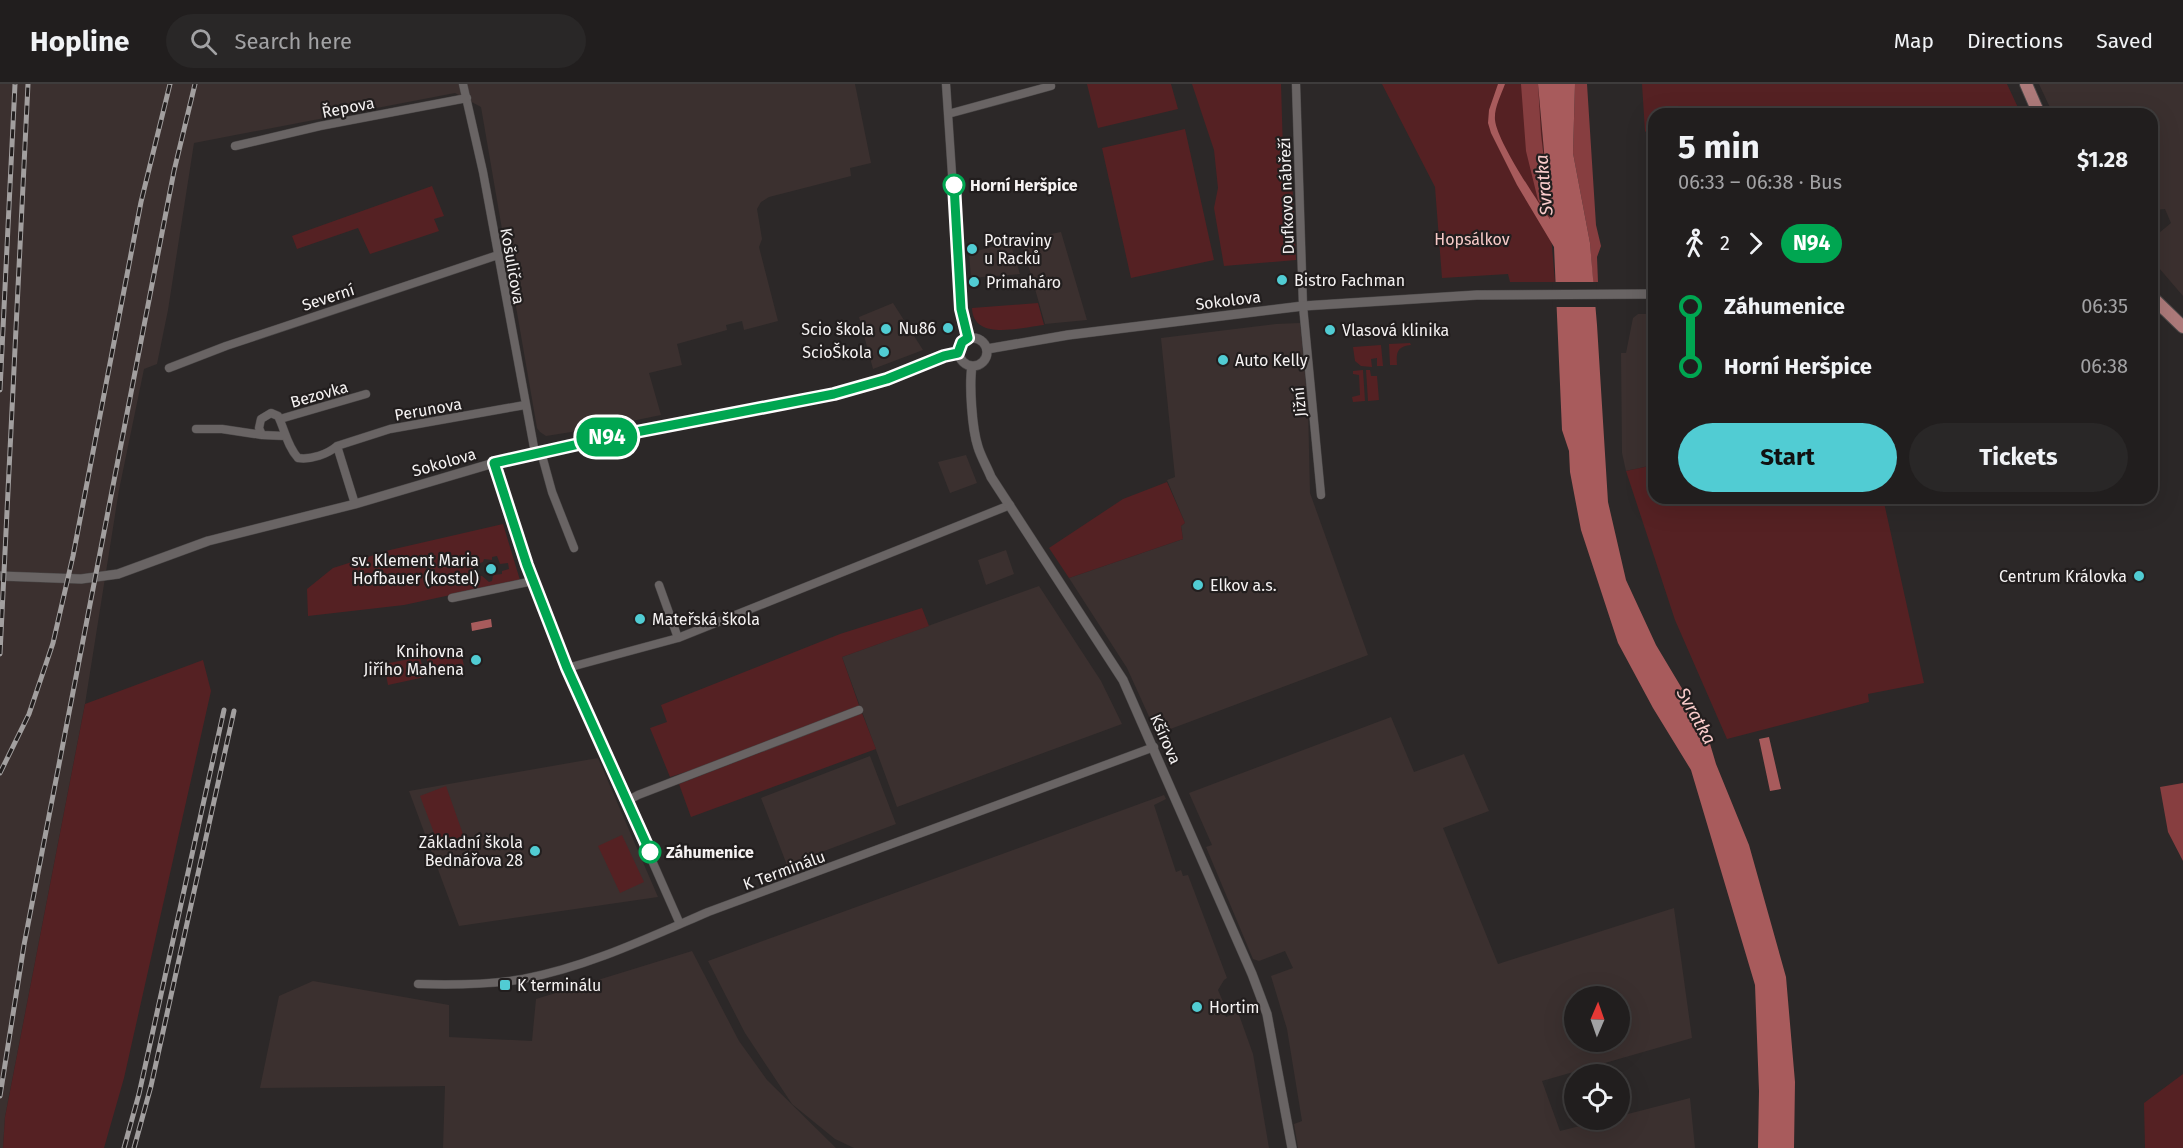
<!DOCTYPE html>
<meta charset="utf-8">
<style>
:root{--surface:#211e1e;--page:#292727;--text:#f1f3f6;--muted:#a2a2a4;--line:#3e3c3c;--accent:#51ccd3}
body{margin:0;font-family:"Fira Sans",sans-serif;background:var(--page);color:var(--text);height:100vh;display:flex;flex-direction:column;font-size:22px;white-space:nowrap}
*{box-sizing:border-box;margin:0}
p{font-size:20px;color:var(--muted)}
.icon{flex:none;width:33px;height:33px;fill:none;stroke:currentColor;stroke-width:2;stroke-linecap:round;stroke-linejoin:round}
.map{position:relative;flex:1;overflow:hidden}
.sheet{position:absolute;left:1648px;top:24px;width:510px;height:396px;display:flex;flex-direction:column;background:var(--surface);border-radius:18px;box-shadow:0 6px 24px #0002,0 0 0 2px var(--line)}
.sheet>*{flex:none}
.badge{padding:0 12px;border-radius:20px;font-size:21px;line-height:39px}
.needle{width:39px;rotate:2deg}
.controls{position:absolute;left:1564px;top:902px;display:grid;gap:12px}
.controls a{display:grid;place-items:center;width:66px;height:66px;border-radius:50%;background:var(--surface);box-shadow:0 6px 24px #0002,0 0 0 2px var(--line);font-size:30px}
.map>.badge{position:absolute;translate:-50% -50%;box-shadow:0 0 0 3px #fff}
.legs{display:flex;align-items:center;gap:9px;height:66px;padding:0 30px;font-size:20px}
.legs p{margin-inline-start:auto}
.head{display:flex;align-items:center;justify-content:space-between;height:102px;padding:0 30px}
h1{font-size:33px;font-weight:700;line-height:45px}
.cta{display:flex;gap:12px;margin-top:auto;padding:12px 30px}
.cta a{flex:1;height:69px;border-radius:36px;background:var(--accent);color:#111;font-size:24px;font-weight:700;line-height:69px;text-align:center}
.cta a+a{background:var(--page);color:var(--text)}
ul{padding:0 30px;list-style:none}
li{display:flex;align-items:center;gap:21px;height:60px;font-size:22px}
li i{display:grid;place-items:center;width:9px;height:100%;margin:0 8px;background:currentColor}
li i::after{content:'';width:15px;height:15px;margin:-8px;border:4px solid;border-radius:50%;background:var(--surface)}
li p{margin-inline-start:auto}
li:first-child i{background:linear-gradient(#0000 50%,currentColor 0)}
li:last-child i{background:linear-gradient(currentColor 50%,#0000 0)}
header{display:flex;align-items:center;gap:36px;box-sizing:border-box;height:84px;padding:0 30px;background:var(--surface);border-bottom:2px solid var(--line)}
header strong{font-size:28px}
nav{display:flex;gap:33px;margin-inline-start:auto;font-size:21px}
.search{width:420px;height:54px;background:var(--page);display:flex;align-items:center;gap:15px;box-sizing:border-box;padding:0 21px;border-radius:33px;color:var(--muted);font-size:22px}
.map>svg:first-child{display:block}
.built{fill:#3b302f;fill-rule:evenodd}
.green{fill:#552123;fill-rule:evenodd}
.forest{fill:#873e40}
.water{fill:#a85b5c}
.pier{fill:#2c2828}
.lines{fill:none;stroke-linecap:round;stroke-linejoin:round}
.minor-casing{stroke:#4a4747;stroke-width:9}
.tertiary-casing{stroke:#4a4747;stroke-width:10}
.primary-casing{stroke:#4a4747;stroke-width:14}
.minor{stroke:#696464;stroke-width:8}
.tertiary{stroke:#696464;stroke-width:9}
.primary{stroke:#ad7a7a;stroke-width:12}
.rail-casing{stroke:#a29f9f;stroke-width:5}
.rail{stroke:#221e1e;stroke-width:3;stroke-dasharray:9;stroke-linecap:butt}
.line-1-casing{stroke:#fff;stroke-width:14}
.line-1{stroke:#00a651;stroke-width:9}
.stop-1-dot{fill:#fff;stroke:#00a651;stroke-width:3}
.poi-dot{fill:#51ccd3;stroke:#221e1e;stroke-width:2}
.labels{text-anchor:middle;stroke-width:4.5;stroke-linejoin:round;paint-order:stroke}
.street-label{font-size:16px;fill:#f5f2f2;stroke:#221e1e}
.stop-label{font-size:16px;font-weight:bold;fill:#f5f2f2;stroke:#221e1e;text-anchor:start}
.park-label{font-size:16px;fill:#f7cac8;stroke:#221e1e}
.poi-label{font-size:16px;fill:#f5f2f2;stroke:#221e1e;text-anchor:start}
.water-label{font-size:18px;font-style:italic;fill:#fbcdcc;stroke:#221e1e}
</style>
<header>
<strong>Hopline</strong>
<div class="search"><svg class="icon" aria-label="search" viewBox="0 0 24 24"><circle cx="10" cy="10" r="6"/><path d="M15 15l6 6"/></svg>Search here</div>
<nav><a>Map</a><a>Directions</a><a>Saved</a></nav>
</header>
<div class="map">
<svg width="2183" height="1064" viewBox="0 0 2183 1064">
<rect width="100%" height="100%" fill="#2c2828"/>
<path class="built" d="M0 0H855L871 79 850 84 851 92 769 113 761 118 757 125 762 155 759 163 778 237 744 246 742 237 726 241 727 246 677 260 682 281 649 289 661 331 603 343 546 352 540 348 537 344 510 188 514 179 512 161 504 157 481 23 455 9 194 59 168 226 157 280 144 285 119 406 85 620 5 1033 3 1064H0Z
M2039 0H2183V212L2153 177V154L2171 139 2165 125 2153 126 2152 30H2053Z
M1061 148 1087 236 1045 240 1021 156Z
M1010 158 1020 190 971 194 969 169Z
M893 219 923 266 873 285 859 233Z
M1638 230H1654V381L1626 387 1622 369 1621 269H1626L1633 234Z
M1300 239 1308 322 1310 409 1368 571 1157 650 1127 584 1069 494 1183 455 1181 442 1185 439 1167 396 1175 393 1161 254 1276 240Z
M966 371 977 399 950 409 938 378Z
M1006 466 1014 490 986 501 978 476Z
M1039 502 1101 597 1122 640 897 723 842 573Z
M1391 633 1414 688 1464 670 1489 727 1443 744 1498 880 1674 824 1692 954 1542 997 1560 1047 1608 1035H1620V1032L1690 1014 1695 1064H1298L1294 1040 1302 1037 1287 945 1271 892 1293 884 1285 867 1259 877 1253 875 1206 763 1212 761 1189 709ZM1575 912H1620V957H1575Z
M870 672 896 740 787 781 761 714Z
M598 674 658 813 459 842 409 707Z
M1164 711 1166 715 1154 721 1176 788 1181 786 1183 792 1188 791 1227 894 1224 896 1218 906 1224 920 1221 921 1226 933 1238 928 1253 970 1269 1064H854L835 1055 792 1020 745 949 708 877Z
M692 867 739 957 767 996 836 1064H443L445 1002 260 1004 279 912 313 897 449 921V953L532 957 536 915Z"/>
<path class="green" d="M1087 0H1171L1178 25 1098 44Z
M1192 0H1281L1283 67 1291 74 1296 176 1224 182 1214 124 1218 104 1214 66Z
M1382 0H1538L1555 198H1510L1508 190 1442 194 1435 103Z
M1642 0H2007L2021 30H1654V58L1645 47Z
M1185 45 1214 176 1131 194 1102 64Z
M432 102 444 132 434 135 439 147 370 170 358 144 297 165 292 152Z
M1038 219 1044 241C1023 243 973 258 972 224Z
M1410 259 1411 261C1397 262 1396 269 1397 281H1390L1389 260Z
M1381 261 1383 282H1377V274L1371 275 1372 283 1361 282 1355 277 1353 263Z
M1363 286 1365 317 1353 318 1352 313 1360 311 1359 291 1353 290V287Z
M1366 286H1370L1371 292H1377L1379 316 1368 317Z
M1654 381V414H1883L1924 599 1868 610 1869 618 1727 655 1675 536 1626 387Z
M1167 398 1185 439 1181 442 1183 455 1069 494 1049 464 1123 415Z
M503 440 520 496 404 521 308 532 307 505 333 484 390 466ZM497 472 500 480 508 479 509 485 502 487V490L493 491 492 497 489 498 482 492 473 491 474 477 479 476 480 479 483 478 484 475 492 476V473Z
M922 524 929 542 842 573 860 624 708 681 670 693 650 644 667 638 661 621 840 550Z
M460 564 464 582 430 590 426 572Z
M420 573 425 593 388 601 384 580Z
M203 576 211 607 124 994 104 1064H3L5 1033 85 620Z
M862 629 876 665 691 733 679 700Z
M446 702 464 753 439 762 420 712Z
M622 751 644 798 620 809 598 762Z
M2183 990V1064H2145L2144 1019Z"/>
<path class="forest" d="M1521 0H1538L1541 50 1551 136 1538 116 1526 67Z
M1575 0H1587L1596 141 1601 162 1597 173 1598 198H1593L1590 159 1573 69Z
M2183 699V777L2168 748 2160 703Z"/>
<path class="water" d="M1498 0H1505C1501 11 1494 24 1495 36 1497 57 1537 117 1550 135L1538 0H1575L1573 69 1590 159 1597 241 1608 418 1626 496 1656 561 1705 643 1716 680 1749 761 1786 893 1795 998 1794 1064H1758L1759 1007 1755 901 1691 686 1653 624 1618 559 1581 446 1570 388 1569 367 1562 346 1554 163 1517 101 1491 49 1488 39 1489 26Z
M491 535 492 543 472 547 471 539Z
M1769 653 1781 705 1770 707 1759 655Z"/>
<path class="pier" d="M1552 198H1596L1598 223H1553Z"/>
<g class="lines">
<g class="minor-casing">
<path id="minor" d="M463 0 483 88 535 369
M946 0 961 225 968 254
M1296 0 1303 222 1321 411
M948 30 1051 2
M235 62 320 42 467 14
M169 284 226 262 498 171
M280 335 366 310
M196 345H222L262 351
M285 352 262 351 259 344 261 335 271 329 278 332C285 346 287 362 298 374 311 376 328 370 337 362L390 345 525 321
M337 362 355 420
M541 368 552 408 574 464
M494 379 533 497 567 584 680 840
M659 501 678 554
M452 514 533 497
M567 584 678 554 1010 421
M627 717 638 711 859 626
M418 900C453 901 488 901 523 895 587 883 648 854 708 828L1154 663"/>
</g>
<g class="tertiary-casing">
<path id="tertiary" d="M959 268a14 14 0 1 1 28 0a14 14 0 1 1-28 0Z
M987 265 1068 251 1303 222 1477 211 1654 210
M972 282C969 301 972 345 978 363 981 373 987 383 991 393L1123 596 1252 890 1267 930 1292 1064
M0 492 81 495 118 490 208 457 355 420 504 376 610 353 834 310 875 299 944 272 958 269"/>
</g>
<g class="primary-casing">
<path id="primary" d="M2026 0 2039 30
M2152 213 2183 243"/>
</g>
<use href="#minor" class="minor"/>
<use href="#tertiary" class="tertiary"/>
<use href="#primary" class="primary"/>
<g class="rail-casing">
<path id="rail" d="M0 306 15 0
M0 570 28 0
M0 689 29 630 53 559 73 472 141 118 170 0
M0 1012 24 861 174 87 195 0
M124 1064 139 1010 224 626
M134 1064 151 1002 234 627"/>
</g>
<use href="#rail" class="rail"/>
</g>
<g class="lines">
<g class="line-1-casing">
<path id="line-1" d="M650 768 567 584 527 481 494 379 610 353 834 310 887 295 944 272 958 269 962 258 968 254 961 225 954 101"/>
</g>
<use href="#line-1" class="line-1"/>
</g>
<g class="stop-1-dot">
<circle cx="954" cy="101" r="10"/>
<circle cx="650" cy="768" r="10"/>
</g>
<g class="poi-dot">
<circle cx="972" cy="165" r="6"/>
<circle cx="1282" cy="196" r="6"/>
<circle cx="974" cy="198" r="6"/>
<circle cx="948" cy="244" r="6"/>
<circle cx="886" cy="245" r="6"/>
<circle cx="1330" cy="246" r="6"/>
<circle cx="884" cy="268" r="6"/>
<circle cx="1223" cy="276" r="6"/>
<circle cx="491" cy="485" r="6"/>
<circle cx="2139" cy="492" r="6"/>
<circle cx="1198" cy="501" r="6"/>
<circle cx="640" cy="535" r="6"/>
<circle cx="476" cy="576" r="6"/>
<circle cx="535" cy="767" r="6"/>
<rect x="499" y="895" width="12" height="12" rx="3"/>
<circle cx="1197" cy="923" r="6"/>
</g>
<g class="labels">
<g class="street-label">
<text transform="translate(348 23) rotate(-11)" y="6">Řepova</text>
<text transform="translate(1286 112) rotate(-92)" y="6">Dufkovo nábřeží</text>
<text transform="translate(513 182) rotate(80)" y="6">Košuličova</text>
<text transform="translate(328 213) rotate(-18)" y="6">Severní</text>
<text transform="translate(1228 216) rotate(-7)" y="6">Sokolova</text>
<text transform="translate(319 310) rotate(-16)" y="6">Bezovka</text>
<text transform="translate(1299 318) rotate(-95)" y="6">Jižní</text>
<text transform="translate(428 325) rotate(-10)" y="6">Perunova</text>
<text transform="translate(444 378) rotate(-16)" y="6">Sokolova</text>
<text transform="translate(1166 655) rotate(66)" y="6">Kšírova</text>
<text transform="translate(784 786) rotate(-20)" y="6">K Terminálu</text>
</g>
<g class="stop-label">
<text x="970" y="107">Horní Heršpice</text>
<text x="666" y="774">Záhumenice</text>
</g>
<g class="park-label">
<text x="1472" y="161">Hopsálkov</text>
</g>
<g class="poi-label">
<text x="984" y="162">Potraviny<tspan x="984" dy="18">u Racků</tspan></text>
<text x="1294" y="202">Bistro Fachman</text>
<text x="986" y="204">Primaháro</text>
<text x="936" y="250" text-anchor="end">Nu86</text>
<text x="874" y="251" text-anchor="end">Scio škola</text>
<text x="1342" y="252">Vlasová klinika</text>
<text x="872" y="274" text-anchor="end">ScioŠkola</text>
<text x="1235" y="282">Auto Kelly</text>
<text x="479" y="482" text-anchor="end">sv. Klement Maria<tspan x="479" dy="18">Hofbauer (kostel)</tspan></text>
<text x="2127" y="498" text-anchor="end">Centrum Královka</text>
<text x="1210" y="507">Elkov a.s.</text>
<text x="652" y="541">Mateřská škola</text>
<text x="464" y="573" text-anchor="end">Knihovna<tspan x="464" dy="18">Jiřího Mahena</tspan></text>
<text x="523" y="764" text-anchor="end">Základní škola<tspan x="523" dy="18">Bednářova 28</tspan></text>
<text x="517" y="907">K terminálu</text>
<text x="1209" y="929">Hortim</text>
</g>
<g class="water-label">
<text transform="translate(1544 101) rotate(-95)" y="6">Svratka</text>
<text transform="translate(1696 632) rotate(61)" y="6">Svratka</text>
</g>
</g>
</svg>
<div class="controls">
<a><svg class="needle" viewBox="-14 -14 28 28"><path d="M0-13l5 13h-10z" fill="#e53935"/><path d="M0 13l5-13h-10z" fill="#a2a2a4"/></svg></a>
<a><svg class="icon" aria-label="locate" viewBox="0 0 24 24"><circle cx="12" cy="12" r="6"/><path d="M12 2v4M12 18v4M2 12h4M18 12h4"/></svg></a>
</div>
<b class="badge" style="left:607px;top:353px;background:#00a651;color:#fff">N94</b>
<section class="sheet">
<div class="head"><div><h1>5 min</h1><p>06:33 – 06:38 · Bus</p></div><b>$1.28</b></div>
<div class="legs"><svg class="icon" aria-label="walk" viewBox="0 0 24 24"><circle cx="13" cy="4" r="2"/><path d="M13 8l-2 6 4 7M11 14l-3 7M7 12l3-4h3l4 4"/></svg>2<svg class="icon" aria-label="forward" viewBox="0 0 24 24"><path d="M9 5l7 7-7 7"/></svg><b class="badge" style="background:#00a651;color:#fff">N94</b></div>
<ul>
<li><i style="color:#00a651"></i><b>Záhumenice</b><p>06:35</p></li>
<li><i style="color:#00a651"></i><b>Horní Heršpice</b><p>06:38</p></li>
</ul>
<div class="cta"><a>Start</a><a>Tickets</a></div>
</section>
</div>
